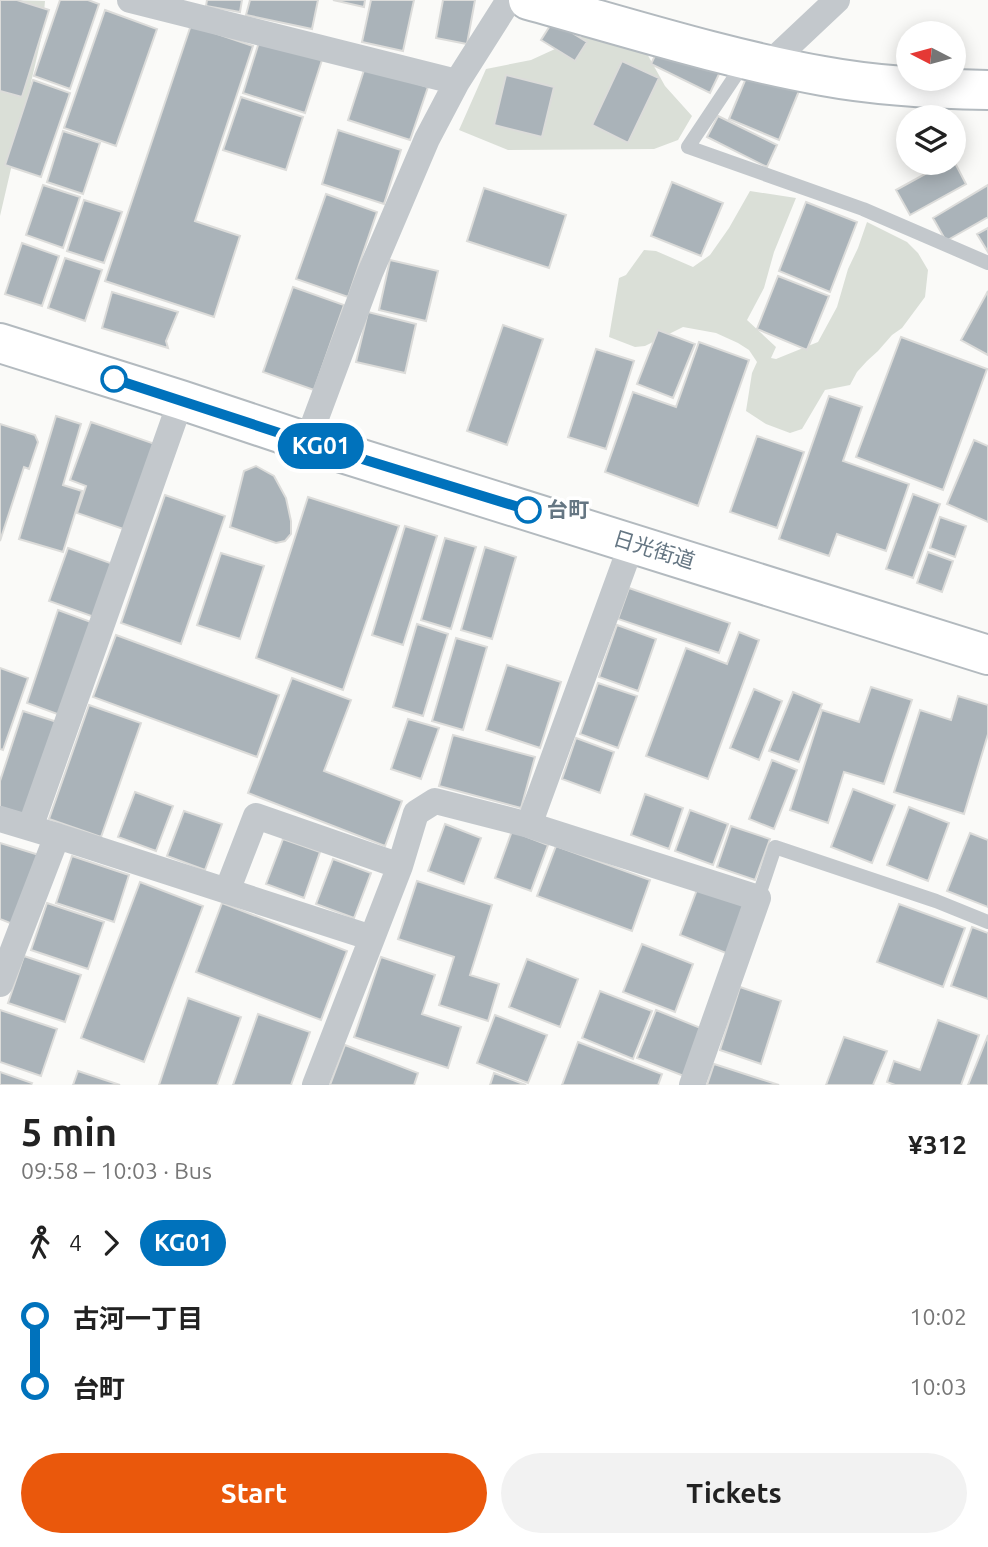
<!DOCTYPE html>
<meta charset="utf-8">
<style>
:root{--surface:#fff;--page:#f2f2f2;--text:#222;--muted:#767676;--accent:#ea580c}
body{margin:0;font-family:Ubuntu,"Noto Sans JP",sans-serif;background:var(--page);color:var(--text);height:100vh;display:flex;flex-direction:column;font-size:26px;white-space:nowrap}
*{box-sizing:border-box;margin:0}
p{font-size:23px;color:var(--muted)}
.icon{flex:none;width:38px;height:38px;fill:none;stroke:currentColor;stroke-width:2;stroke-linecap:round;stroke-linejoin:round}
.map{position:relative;height:1085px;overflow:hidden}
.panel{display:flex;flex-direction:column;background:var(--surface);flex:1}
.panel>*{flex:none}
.badge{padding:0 14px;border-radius:23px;font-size:24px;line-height:46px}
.needle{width:46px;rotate:276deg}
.fabs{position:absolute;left:896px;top:21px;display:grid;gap:14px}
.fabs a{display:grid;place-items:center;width:70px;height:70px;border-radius:50%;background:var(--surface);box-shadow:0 4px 18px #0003;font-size:35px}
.map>.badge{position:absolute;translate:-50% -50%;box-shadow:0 0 0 4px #fff}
.legs{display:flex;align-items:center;gap:10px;height:77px;padding:0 21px;font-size:23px}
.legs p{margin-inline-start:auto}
.head{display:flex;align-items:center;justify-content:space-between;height:119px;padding:0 21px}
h1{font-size:38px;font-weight:600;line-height:52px}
.button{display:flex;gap:14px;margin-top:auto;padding:14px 21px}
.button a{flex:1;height:80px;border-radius:42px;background:var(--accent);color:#fff;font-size:28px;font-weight:600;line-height:80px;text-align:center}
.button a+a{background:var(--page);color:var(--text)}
ul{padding:0 21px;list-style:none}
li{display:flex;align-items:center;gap:24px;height:70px;font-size:26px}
li i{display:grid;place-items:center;width:10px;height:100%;margin:0 9px;background:currentColor}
li i::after{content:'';width:18px;height:18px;margin:-9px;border:5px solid;border-radius:50%;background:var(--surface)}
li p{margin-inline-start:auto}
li:first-child i{background:linear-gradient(#0000 50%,currentColor 0)}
li:last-child i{background:linear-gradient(currentColor 50%,#0000 0)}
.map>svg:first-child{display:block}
.green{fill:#dadfd7}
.building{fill:#aab3b9;stroke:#dcdcda;stroke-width:2}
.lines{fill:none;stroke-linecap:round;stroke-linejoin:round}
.secondary-casing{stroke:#b3babf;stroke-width:42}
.lane{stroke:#c3c8cc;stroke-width:14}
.street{stroke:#c3c8cc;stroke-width:26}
.secondary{stroke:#fff;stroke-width:38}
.line-1-casing{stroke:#fff;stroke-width:16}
.line-1{stroke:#0072bc;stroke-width:10}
.stop-1-dot{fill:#fff;stroke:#0072bc;stroke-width:3.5}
.labels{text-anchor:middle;stroke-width:7;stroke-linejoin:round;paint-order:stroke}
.stop-label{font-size:21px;font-weight:bold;fill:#657683;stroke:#fff;text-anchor:start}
.street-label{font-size:21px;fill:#657683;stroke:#fff}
</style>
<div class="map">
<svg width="988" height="1085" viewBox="0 0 988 1085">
<rect width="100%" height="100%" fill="#fafaf8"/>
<path class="green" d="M0 0 45 1 42 35 0 216Z
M590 33 645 50 665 86 692 116 678 140 654 149 508 150 459 130 486 69 531 60Z
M750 191 796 198 774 252 764 288 747 320 776 347 771 358 776 359 818 342 837 307 848 269 858 248 867 222 907 242 918 253 928 270 925 297 902 328 892 335 878 351 867 361 857 372 850 385 825 390 802 429 790 433 766 424 746 411 752 373 757 362 749 350 738 343 716 333 683 327 645 346 635 347 609 337 619 278 626 275 644 250 656 251 693 267 710 255 729 228Z"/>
<path class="building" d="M0 0H17L49 10 22 97 0 91Z
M60 0H88L99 4 70 89 34 76Z
M207 0H242L240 12 206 6Z
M250 0H318L312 29 246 15Z
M333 0H365L364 7Z
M371 0H414L403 51 362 42Z
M443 0H475L467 44 436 38Z
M105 10 157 29 116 146 64 128Z
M553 21 587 42 575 61 541 40Z
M191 25 253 46 195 221 240 236 214 317 105 281Z
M260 39 322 60 305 113 243 93Z
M661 43 720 72 710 93 651 64Z
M622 61 659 78 628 143 592 125Z
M751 66 801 86 779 140 729 119Z
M365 67 428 87 410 140 348 120Z
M506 75 554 87 542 137 494 125Z
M33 80 70 93 41 177 5 165Z
M241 97 303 117 286 170 223 150Z
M718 116 777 145 767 167 707 137Z
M338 130 401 150 384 204 322 184Z
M63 131 100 143 83 194 47 182Z
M954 161 966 184 910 215 896 190 945 163H954Z
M672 182 723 203 701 256 651 236Z
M43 185 80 197 63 248 26 235Z
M988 185V217L946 241 933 218Z
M484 188 566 215 549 268 467 241Z
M326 194 377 212 348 297 296 279Z
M84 200 122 212 104 263 67 251Z
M806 202 857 222 830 292 779 271Z
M988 228V252L977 234Z
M22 243 59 256 42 306 5 294Z
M65 258 102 270 85 321 48 308Z
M390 260 438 271 426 321 379 310Z
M778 276 829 296 807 350 757 329Z
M293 287 344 305 314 390 263 372Z
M988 291V355L961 340Z
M112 292 178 312 166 341 168 348 102 328Z
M368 312 416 324 405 373 356 362Z
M503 325 543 339 507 445 467 431Z
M658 330 695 344 673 398 637 384Z
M901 337 987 369 943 490 856 457Z
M699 342 749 360 698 506 605 472 633 392 676 407Z
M596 349 634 361 606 449 568 437Z
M829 396 862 407 843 461 909 484 886 551 837 534 829 556 779 539Z
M56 416 81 424 63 485 82 491 63 552 19 539Z
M91 422 158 445 129 531 77 513 86 486 70 480Z
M0 424 35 435 38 442 29 469 24 467 0 541Z
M757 436 804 452 777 528 730 512Z
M974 440 988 446V522L947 504Z
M256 466 274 476 286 498 291 521V534L285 541 276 543 230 527 244 471Z
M913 494 940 504 913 578 886 569Z
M165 495 225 516 181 644 121 623Z
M308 497 399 526 343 690 256 658Z
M940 517 966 526 955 557 930 548Z
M405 526 437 536 403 645 372 635Z
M445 538 476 547 451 629 421 620Z
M485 547 516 557 492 639 461 630Z
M68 548 116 565 97 618 49 601Z
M928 552 953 561 942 592 917 583Z
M221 553 264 566 240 639 197 625Z
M629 588 730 623 719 653 618 619Z
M58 610 91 622 60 715 27 703Z
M417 624 448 634 423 716 393 707Z
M617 625 656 639 638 691 599 677Z
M739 632 759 640 708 779 646 756 686 648 727 664Z
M116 635 279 695 257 757 93 697Z
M456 638 487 647 463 730 432 721Z
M507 665 561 682 540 748 486 730Z
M0 668 28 678 3 750 0 749Z
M292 678 351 700 324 771 402 801 385 846 248 793Z
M598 683 637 696 618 748 580 734Z
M871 687 912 700 884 784 844 772 828 823 790 810 822 710 859 722Z
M754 689 782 701 759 760 730 748Z
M793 692 822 704 799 762 769 751Z
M958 696 988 705V734L964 814 894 792 920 710 951 720Z
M89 705 141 723 101 837 49 819Z
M23 711 57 722 26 815 0 807V781Z
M408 719 439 728 421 779 391 769Z
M453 735 535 757 521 808 439 786Z
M576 738 614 752 600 793 562 779Z
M772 760 797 770 774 829 749 819Z
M853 789 895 805 872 863 831 847Z
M135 792 173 806 156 851 118 837Z
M645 794 683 808 669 849 631 835Z
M909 807 949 823 928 881 887 865Z
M690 810 728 824 713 865 675 851Z
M184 811 222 824 205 870 167 856Z
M445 824 481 838 464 884 428 871Z
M731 826 770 839 755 880 717 867Z
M512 831 548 845 531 891 495 878Z
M970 833 988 840V907L947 891Z
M283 839 320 852 304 898 266 884Z
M0 843 39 855 15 925 0 919Z
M556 846 650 880 632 931 537 896Z
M72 856 129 875 114 922 56 903Z
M333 859 371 873 354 918 316 904Z
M417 881 492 905 470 975 499 984 488 1021 439 1005 454 957 398 939Z
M140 882 203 906 144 1062 81 1038Z
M698 887 750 907 731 955 680 935Z
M47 903 104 922 88 969 31 950Z
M222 903 347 951 321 1020 196 972Z
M899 904 965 928 943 987 877 962Z
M972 927 988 933V999L951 986Z
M642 944 693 964 675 1012 623 992Z
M24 956 81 975 65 1022 8 1003Z
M381 957 435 975 422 1014 461 1027 448 1068 354 1037Z
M527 959 578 979 560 1027 509 1007Z
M740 987 781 1001 761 1064 720 1050Z
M600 991 652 1011 633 1059 582 1038Z
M188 998 241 1017 217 1085H159Z
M0 1010 57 1029 41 1076 0 1062Z
M656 1010 708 1031 689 1078 637 1058Z
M258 1014 310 1032 291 1085H233Z
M495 1015 547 1035 528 1083 477 1063Z
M938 1020 979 1035 961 1085H895L887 1082 894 1061 920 1070Z
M988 1035V1085H968Z
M844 1037 887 1051 873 1085H826Z
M578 1042 662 1074 658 1085H562Z
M345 1045 418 1073 414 1085H330Z
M714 1064 779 1085H707Z
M78 1071 120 1085H73Z
M0 1072 32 1083 31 1085H0Z
M494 1073 526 1085H490Z"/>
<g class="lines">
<g class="secondary-casing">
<path id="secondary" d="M528 0C626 27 723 58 823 76 877 86 934 89 988 90
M0 343 181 400 307 442 988 655"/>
</g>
<path class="lane" d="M744 63 688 147 863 209 988 263
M758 898 775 847 936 901 988 922"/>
<path class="street" d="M130 0 457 82
M768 65 837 0
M307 442 370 273 427 139 457 82 509 0
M0 819 57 836 372 938
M529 825 632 543
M30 828 181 400
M227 891 256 816 400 866
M0 984 57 836
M315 1085 400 866 416 813 435 801 529 825 758 898 692 1085"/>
<use href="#secondary" class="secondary"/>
</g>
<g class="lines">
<g class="line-1-casing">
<path id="line-1" d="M114 379 307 442 528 510"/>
</g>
<use href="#line-1" class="line-1"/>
</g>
<g class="stop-1-dot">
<circle cx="114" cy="379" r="12"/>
<circle cx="528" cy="510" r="12"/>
</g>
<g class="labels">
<g class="stop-label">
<text x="547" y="517">台町</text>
</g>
<g class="street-label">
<text transform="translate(654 550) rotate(17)" y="7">日光街道</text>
</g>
</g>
</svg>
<div class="fabs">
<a><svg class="needle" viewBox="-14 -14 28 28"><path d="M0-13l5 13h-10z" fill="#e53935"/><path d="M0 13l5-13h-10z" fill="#767676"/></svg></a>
<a><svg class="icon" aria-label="layers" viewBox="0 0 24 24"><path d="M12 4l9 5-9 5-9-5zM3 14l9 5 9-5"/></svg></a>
</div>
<b class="badge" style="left:321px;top:446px;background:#0072bc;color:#fff">KG01</b>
</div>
<section class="panel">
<div class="head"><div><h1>5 min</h1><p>09:58 – 10:03 · Bus</p></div><b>¥312</b></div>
<div class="legs"><svg class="icon" aria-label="walk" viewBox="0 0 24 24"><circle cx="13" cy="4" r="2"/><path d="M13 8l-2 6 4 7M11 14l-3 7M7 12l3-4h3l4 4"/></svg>4<svg class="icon" aria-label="forward" viewBox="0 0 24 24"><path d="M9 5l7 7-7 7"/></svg><b class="badge" style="background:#0072bc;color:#fff">KG01</b></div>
<ul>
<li><i style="color:#0072bc"></i><b>古河一丁目</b><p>10:02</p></li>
<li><i style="color:#0072bc"></i><b>台町</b><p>10:03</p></li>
</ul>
<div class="button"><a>Start</a><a>Tickets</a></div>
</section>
